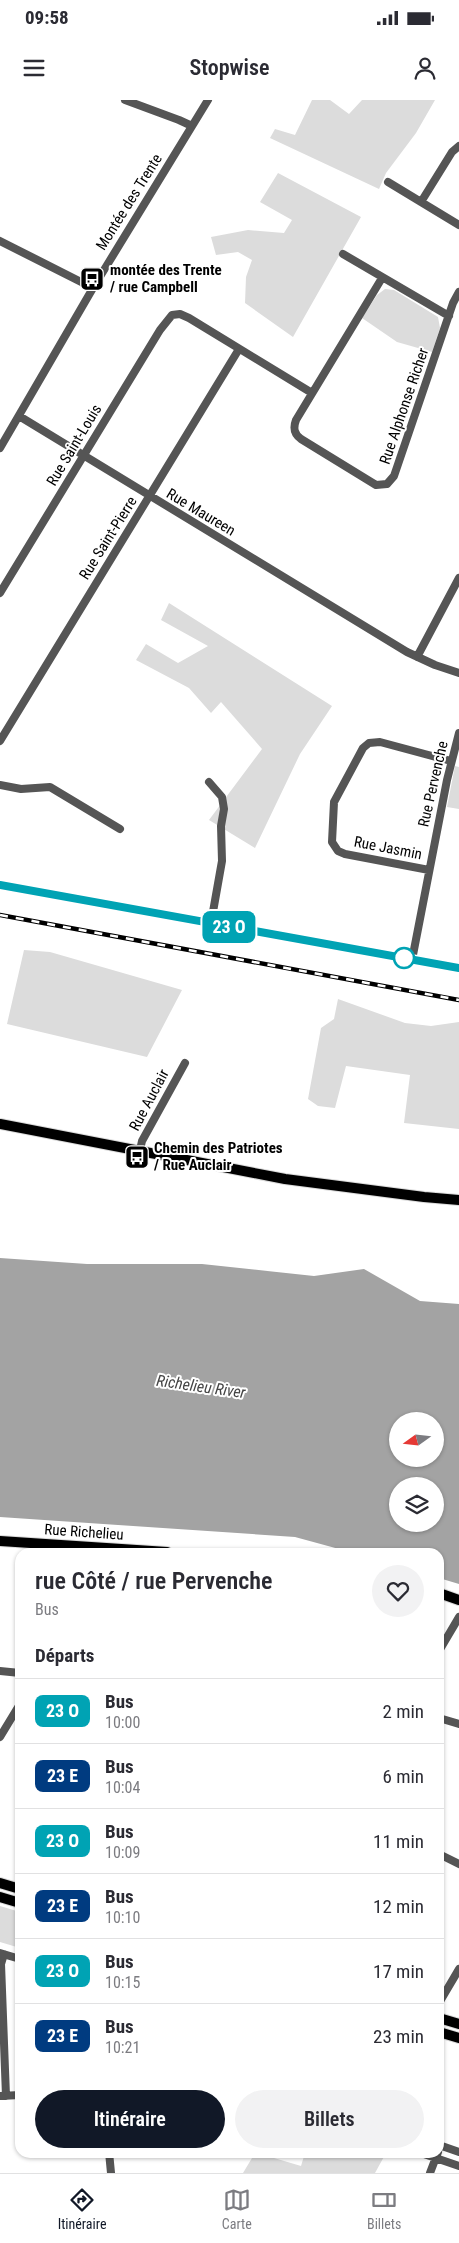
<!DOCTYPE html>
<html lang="fr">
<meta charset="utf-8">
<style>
:root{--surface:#fff;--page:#f2f2f3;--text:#2b2b33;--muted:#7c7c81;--line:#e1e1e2;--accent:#111827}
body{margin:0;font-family:"Roboto Condensed",sans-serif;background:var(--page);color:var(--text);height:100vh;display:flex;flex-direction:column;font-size:19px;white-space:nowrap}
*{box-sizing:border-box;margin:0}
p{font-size:16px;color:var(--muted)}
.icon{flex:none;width:28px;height:28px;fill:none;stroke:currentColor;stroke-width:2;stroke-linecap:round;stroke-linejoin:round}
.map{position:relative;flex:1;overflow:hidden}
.details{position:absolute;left:15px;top:1448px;width:429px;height:610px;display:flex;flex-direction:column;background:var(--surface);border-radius:15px;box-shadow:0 1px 4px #0004}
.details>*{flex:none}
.badge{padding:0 10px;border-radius:8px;font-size:18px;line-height:32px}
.needle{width:32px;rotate:255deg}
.fabs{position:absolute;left:389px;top:1312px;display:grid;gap:10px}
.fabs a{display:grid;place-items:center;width:55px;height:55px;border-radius:50%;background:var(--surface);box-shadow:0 1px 4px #0004;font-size:25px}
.map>.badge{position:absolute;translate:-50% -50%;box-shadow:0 0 0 2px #fff}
h2{padding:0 20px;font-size:19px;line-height:45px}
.round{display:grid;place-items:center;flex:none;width:52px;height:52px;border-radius:26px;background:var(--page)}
.head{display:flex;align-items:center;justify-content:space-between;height:85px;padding:0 20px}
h1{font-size:24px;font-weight:600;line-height:38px}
.button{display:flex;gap:10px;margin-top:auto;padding:10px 20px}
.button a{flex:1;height:58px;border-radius:30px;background:var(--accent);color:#fff;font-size:20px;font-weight:600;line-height:58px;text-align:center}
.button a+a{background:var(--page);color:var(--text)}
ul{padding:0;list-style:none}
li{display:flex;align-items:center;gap:15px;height:65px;padding:0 20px;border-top:1px solid var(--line)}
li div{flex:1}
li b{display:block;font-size:19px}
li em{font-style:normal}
li .badge{min-width:55px;font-weight:700;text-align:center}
.status{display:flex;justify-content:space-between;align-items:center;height:35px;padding:0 25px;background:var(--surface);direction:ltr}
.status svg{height:14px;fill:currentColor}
header{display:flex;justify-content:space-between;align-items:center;height:65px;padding:0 20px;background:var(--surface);font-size:22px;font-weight:600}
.dock{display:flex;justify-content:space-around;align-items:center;height:70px;border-top:1px solid var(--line);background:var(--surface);font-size:14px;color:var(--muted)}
.dock a{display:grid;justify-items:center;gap:2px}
.dock .selected{color:var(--accent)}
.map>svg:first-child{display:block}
.green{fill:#dcdcdc}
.water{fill:#a3a3a3;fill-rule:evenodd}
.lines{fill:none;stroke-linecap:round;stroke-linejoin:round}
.major-casing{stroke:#dbdbdb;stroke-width:12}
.minor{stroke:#555;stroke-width:8}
.major{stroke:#000;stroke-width:10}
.rail-casing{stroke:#000;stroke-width:4.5}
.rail{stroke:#fff;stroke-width:2.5;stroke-dasharray:8;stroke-linecap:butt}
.line-casing{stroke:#fff;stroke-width:11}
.line{stroke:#00a3b4;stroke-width:8}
.stop-dot{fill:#fff;stroke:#00a3b4;stroke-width:2.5}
.labels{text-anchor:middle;stroke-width:4;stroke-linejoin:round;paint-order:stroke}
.street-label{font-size:15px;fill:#000;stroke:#fff}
.poi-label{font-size:15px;font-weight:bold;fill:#000;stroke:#fff;text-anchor:start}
.water-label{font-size:16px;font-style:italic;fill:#444;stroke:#fff}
</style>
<div class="status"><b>09:58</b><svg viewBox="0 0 49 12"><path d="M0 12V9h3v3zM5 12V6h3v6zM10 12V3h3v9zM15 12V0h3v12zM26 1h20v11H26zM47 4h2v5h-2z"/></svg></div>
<header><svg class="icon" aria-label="menu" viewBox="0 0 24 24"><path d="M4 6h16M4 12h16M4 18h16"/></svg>Stopwise<svg class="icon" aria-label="person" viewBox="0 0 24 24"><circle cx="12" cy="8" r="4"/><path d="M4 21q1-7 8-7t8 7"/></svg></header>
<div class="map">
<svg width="459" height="2073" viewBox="0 0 459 2073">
<rect width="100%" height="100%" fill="#fff"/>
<path class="green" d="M312 0H330L349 14 362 0H435L416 33 386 73 379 89 270 38 275 29 295 35Z
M278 73 361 117 293 237 245 203 246 177 252 160 238 152 216 155 211 137 248 130 284 133 292 120 260 102Z
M385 189 394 190 438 217 440 228 432 252 397 242 362 218 377 195Z
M169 503 332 606 300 654 255 748 209 720 262 649 221 602 211 613 189 588 136 560 146 544 178 563 208 546 161 520Z
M455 666 459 667V709L447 707Z
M24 850 50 852 182 890 147 957 7 924Z
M338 899 405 923 431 926 459 922V1029L404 1023 410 975 346 966 335 1008 318 1006 308 999 321 928 334 919Z
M0 1806 20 1812V1848L0 1842Z
M305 2053V2052L386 2053 375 2073H243L252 2058H274L301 2066Z"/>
<path class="water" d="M0 1158 87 1164H202L314 1176 364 1169 420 1201 459 1204V1484L439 1478V1452H350L295 1437 0 1417ZM398 1321H435V1359H398ZM398 1386H435V1424H398Z"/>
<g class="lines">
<g class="major-casing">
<path id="major" d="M0 1024 285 1079 424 1097 459 1100
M0 1441 167 1452
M439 1493 459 1500
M0 1783 20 1789
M0 1797 20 1803
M439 1918 459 1924
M439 1932 459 1938"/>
</g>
<path class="minor" d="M125 0 179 20 192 26
M388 82 459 125
M421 102 452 52 459 46
M0 141 93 188
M343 154 449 216
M382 178 296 320C293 328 294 334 301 339L376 385 387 384 394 376 453 203 459 192
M19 316 407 552 435 565 459 573
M0 348 93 188 208 0
M0 493 160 230 172 215 180 214 189 218 312 293
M417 557 459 478
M0 641 239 249
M209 682 222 697 224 709 221 726 222 761 211 823
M0 685 21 689 50 687 120 729
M429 770 345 754 338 751 332 742 334 702 363 648 369 643 380 642 451 661
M0 785 459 868
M412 860 447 680 459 633
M140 1050 142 1041 185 963
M439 1551 459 1517
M0 1571 20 1573
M439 1618 459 1624
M0 1637 20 1604
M439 1754 459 1764
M0 1853 20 1859
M4 1854 1 1864 6 1996
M439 1903 459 1869
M0 1996 20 1995
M439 2045 459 2052
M109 2052 111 2073
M418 2052 459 2066
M430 2073 438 2052"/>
<use href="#major" class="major"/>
<g class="rail-casing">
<path id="rail" d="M0 815 459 900"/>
</g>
<use href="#rail" class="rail"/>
</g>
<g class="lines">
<g class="line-casing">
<path id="line" d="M0 785 459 868"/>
</g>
<use href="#line" class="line"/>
</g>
<defs>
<g id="bus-square" transform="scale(1.25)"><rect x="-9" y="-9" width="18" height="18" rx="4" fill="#000" stroke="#fff"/><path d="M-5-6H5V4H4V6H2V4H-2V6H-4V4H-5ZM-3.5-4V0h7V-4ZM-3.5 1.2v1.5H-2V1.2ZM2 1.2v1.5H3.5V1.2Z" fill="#fff"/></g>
</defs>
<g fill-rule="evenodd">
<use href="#bus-square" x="92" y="179"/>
<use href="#bus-square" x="137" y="1057"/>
</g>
<circle class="stop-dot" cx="404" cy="858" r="10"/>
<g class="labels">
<g class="street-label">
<text transform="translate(129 102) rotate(-58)" y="5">Montée des Trente</text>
<text transform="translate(404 306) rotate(-71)" y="5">Rue Alphonse Richer</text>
<text transform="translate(74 345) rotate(-59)" y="5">Rue Saint-Louis</text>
<text transform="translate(201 412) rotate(31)" y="5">Rue Maureen</text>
<text transform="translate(108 438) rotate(-58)" y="5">Rue Saint-Pierre</text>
<text transform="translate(433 684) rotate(-77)" y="5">Rue Pervenche</text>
<text transform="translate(388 748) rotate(11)" y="5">Rue Jasmin</text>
<text transform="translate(149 1000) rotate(-62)" y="5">Rue Auclair</text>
<text transform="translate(84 1432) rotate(4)" y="5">Rue Richelieu</text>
</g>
<g class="poi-label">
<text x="110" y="175">montée des Trente<tspan x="110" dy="17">/ rue Campbell</tspan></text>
<text x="154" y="1053">Chemin des Patriotes<tspan x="154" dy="17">/ Rue Auclair</tspan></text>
</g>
<g class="water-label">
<text transform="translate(201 1286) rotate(8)" y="6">Richelieu River</text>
</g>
</g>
</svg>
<div class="fabs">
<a><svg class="needle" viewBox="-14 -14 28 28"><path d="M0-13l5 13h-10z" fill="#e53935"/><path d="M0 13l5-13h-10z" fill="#7c7c81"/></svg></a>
<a><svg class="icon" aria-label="layers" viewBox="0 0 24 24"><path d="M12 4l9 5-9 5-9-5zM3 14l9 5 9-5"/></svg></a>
</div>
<b class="badge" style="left:229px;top:827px;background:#00a3b4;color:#fff">23 O</b>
<section class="details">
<div class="head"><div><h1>rue Côté / rue Pervenche</h1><p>Bus</p></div><a class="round"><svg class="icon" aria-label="heart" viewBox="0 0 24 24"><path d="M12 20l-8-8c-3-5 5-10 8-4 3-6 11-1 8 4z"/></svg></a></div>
<h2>Départs</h2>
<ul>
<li><span class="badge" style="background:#00a3b4;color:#fff">23 O</span><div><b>Bus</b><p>10:00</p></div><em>2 min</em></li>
<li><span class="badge" style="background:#003b80;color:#fff">23 E</span><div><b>Bus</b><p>10:04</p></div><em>6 min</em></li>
<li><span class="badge" style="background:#00a3b4;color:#fff">23 O</span><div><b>Bus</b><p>10:09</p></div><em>11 min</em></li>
<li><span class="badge" style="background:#003b80;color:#fff">23 E</span><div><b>Bus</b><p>10:10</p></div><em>12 min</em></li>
<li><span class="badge" style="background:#00a3b4;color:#fff">23 O</span><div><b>Bus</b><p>10:15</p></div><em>17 min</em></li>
<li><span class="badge" style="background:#003b80;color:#fff">23 E</span><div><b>Bus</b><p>10:21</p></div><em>23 min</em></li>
</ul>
<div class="button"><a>Itinéraire</a><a>Billets</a></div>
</section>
</div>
<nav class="dock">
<a class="selected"><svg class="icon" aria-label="directions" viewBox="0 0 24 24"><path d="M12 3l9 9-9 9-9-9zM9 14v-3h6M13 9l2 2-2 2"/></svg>Itinéraire</a>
<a><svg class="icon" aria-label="map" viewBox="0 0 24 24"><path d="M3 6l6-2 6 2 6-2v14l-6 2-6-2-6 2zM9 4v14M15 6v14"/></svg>Carte</a>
<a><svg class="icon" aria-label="tickets" viewBox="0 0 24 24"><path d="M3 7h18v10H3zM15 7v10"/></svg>Billets</a>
</nav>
